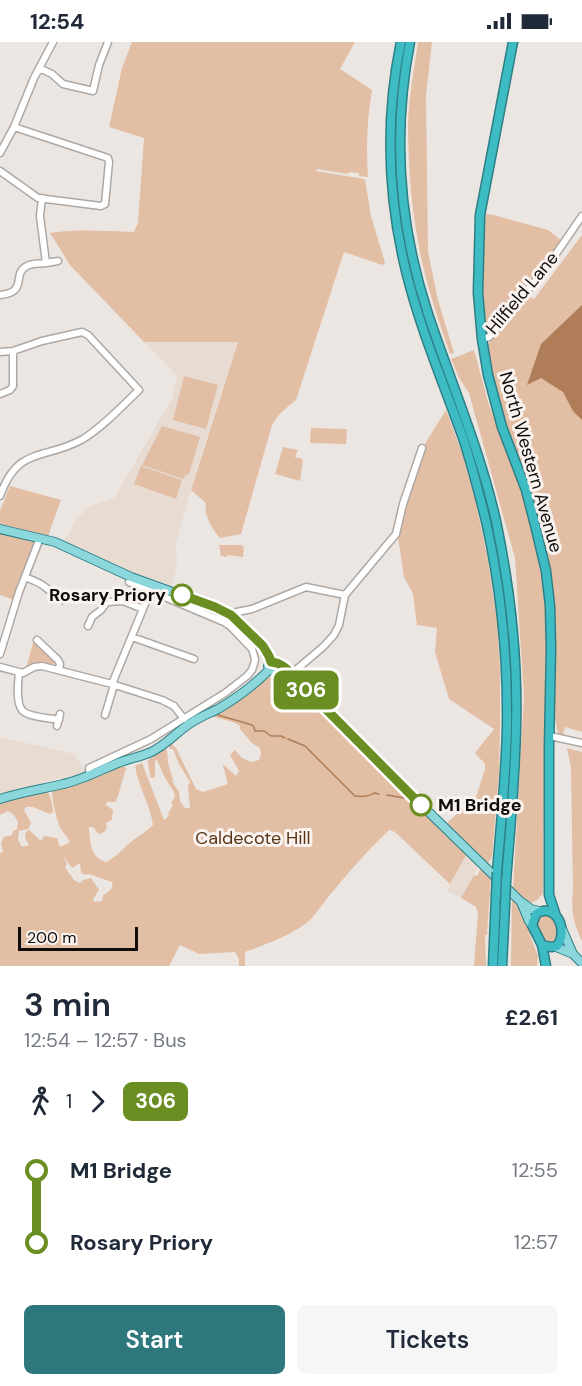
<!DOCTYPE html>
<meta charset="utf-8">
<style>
:root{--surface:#fff;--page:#f6f6f7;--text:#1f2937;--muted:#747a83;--accent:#2e777c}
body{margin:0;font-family:"DM Sans",sans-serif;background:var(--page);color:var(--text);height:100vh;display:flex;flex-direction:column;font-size:22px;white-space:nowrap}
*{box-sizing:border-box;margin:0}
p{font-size:20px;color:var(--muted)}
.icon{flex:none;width:33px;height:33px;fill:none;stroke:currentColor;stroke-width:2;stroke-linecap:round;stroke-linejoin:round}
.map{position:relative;height:924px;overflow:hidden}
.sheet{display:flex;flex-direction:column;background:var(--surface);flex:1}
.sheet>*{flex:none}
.badge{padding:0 12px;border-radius:9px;font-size:21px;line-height:39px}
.scale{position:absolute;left:18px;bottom:15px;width:120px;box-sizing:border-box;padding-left:6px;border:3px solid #100e0c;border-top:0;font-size:16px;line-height:21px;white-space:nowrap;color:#100e0c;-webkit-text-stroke:4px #faf3ef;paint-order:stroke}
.map>.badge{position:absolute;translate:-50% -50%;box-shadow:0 0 0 3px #fff}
.legs{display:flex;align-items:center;gap:9px;height:66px;padding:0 24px;font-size:20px}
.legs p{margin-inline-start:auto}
.overview{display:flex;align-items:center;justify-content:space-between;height:102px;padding:0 24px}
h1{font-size:33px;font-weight:600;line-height:45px}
.action{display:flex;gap:12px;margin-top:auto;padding:12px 24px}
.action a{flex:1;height:69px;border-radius:9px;background:var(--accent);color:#fff;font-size:24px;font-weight:600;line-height:69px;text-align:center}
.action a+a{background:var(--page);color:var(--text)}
ul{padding:0 24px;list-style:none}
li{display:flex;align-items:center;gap:21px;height:72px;font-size:22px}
li i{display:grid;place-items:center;width:9px;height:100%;margin:0 8px;background:currentColor}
li i::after{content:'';width:15px;height:15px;margin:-8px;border:4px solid;border-radius:50%;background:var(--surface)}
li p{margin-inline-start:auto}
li:first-child i{background:linear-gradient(#0000 50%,currentColor 0)}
li:last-child i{background:linear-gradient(currentColor 50%,#0000 0)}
.status{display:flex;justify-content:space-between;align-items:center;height:42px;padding:0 30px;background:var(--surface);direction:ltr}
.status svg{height:16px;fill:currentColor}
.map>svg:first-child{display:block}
.built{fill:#e8dbd2}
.green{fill:#e1bea4;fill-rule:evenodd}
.water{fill:#af7d57}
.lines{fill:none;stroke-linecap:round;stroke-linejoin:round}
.stream{stroke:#af7d57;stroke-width:1.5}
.minor-casing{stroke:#aea8a4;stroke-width:9}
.major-casing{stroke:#2e7f84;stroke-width:10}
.highway-casing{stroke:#2e7f84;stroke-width:11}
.minor{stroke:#fff;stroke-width:6}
.major{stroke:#8bd7dc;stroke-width:8}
.highway{stroke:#3ebcc4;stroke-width:8}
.highway-bridge-casing{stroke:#2e7f84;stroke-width:11;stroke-linecap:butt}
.highway-bridge{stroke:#3ebcc4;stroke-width:8}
.line-1-casing{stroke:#fff;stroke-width:14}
.line-1{stroke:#6b8e23;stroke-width:9}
.stop-1-dot{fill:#fff;stroke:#6b8e23;stroke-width:3}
.labels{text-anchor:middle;stroke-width:6;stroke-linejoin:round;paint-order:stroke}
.street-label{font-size:18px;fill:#100e0c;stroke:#faf3ef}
.stop-label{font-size:18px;font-weight:bold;fill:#100e0c;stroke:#faf3ef;text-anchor:end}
.park-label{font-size:18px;fill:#573416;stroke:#faf3ef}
</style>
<div class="status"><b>12:54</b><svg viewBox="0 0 49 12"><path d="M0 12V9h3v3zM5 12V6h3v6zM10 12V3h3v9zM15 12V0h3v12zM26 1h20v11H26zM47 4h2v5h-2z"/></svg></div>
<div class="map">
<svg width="582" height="924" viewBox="0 0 582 924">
<rect width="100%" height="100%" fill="#ece6e2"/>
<path class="built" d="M238 299 197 426 176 501 177 522 171 546 148 538 63 499 70 490 75 478 90 464 114 456 172 357 177 334 144 300Z
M0 695 74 712 86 731 51 738 0 753Z
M466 812 479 824 461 856 447 849Z"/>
<path class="green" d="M132 0H355L340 27 372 48C367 77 366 105 368 135L359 134V131L349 130 348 132 317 127 316 129 364 137 365 138 371 174 385 221 382 223 344 210 296 358C286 366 278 372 272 383L241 492 220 496C213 488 203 473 206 461L191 448 238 300H144L70 223 50 191C77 187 107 189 134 190L138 181 144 96 109 85 122 26Z
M418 0H432L426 54 428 210 438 258 454 311 450 312C439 280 428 248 421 215 412 172 408 127 408 82 409 55 414 27 418 0Z
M485 172 494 173 548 188 562 199 545 224 489 291 486 292 481 274 482 191Z
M582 193V690L565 685 563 693 558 691 555 677C553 632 557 587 552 541 548 512 537 484 533 455L497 360 486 306 492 295 526 253 534 257Z
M474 308 488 360 533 479 541 515 548 578V648L544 694 543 851C531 869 523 857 513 847L524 654 515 516 469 351 459 336 451 317Z
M184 334 218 343 206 387 173 378Z
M446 368 463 414 475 458 488 518 497 579 500 630V688L499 731 492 815 487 823 447 781 476 755 485 727V722L475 711 494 687 449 657 435 610 437 586 417 583 413 552 404 535 398 495 417 425 426 400Z
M162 384 200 395 189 432 185 433 184 437 142 423Z
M311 386 347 387 346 402 310 401Z
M283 405 298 408 295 415 303 417 300 439 275 432Z
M141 424 182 438 176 457 134 442Z
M10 444 61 458 48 494 0 482V469Z
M0 490 37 498 14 558 0 553Z
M219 503H242L244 506 243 515 227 513V515L221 514Z
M34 597 55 618 53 623 38 620 26 627Z
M275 632 291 635 476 818 475 820 466 813 450 842 395 790 389 788C368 808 348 831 329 854 320 865 313 878 301 885 284 896 264 903 245 910V924H239V917L235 910 199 912 180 903 169 924H0V811L3 810 1 802 4 795 12 793 13 789 17 787 18 780 14 773 8 769 0 773V759L46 747C50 752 53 764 53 770L50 772 33 765H26L24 768 31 781 28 787 19 789 18 798 22 805 29 803 25 796 26 790 29 788 41 799 44 794 57 796 60 805 70 800C67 794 64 792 61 787 57 781 51 753 52 747L97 735 122 723 127 727 125 729 118 754 115 760H107L106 763 113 768 112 778 106 781 107 786 104 790 99 792 93 785H89C90 800 90 815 106 820 117 814 124 806 133 798 140 793 147 789 153 783 150 762 138 744 135 724L142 721 164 778 169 774 168 772 173 763 171 760 175 755 174 750 165 736 157 718 155 719V735L152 736 150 735C150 729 148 724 148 718L165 707 167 708 168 721 173 738 172 739 179 750 180 759 185 766H190L188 744 190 740 179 722 173 707H170L169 704 172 702 176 706 196 747 203 750 228 742 223 724 224 723 236 734 239 729 230 713 235 708 242 716 251 720 259 718 261 712 260 706 252 701 240 687V684C232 678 223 678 214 675L213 673C237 663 252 643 275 632ZM62 813 72 826 80 821 81 831 86 833 89 832 112 840C114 847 108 850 103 853L102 859 94 860 93 857 99 848 91 836 83 838 80 841 74 838 65 825 67 822Z
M567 706 582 710V899C573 880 571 869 573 849L571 725Z
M481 826H484L491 833 487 893H485L486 924H474L478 872 476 865 461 856 474 833 477 834Z
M512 855 517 860 529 883 530 894 538 914 537 924H511Z
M548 872C559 882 567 906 544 900 538 888 532 884 541 873Z"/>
<path class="water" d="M582 263V378L573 369 563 350 541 336 527 343 541 302Z"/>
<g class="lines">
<path class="stream" d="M218 673 252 683 254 685 255 689H264L271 694H281L285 696
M288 697 305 704 355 754C362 755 368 755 374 751L379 752
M387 753 404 756"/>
<g class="minor-casing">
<path id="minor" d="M39 26 52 32 63 42 93 49 99 23 108 0
M0 111 14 85 34 36 53 0
M0 129 38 156 101 164 105 162 109 120 108 116 14 85
M46 221 58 219
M0 253C29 250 11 232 27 224 32 221 40 222 46 221L40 174 42 156
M482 297 489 295 547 225 582 174
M0 310 13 309 42 299 82 290 88 293 139 348C121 365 104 384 83 397 44 419 18 403 0 454
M0 352 10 348 13 344V309
M25 535C32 538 39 540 45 545 52 550 55 555 63 558
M231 573 232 571 252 567 306 545 345 553
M88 584 92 575 101 568 107 560 123 559 143 567
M132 595 194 617
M37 598 58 618 60 622 59 627
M0 612 19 550 40 496
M0 625 23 631 34 625 42 624 112 642 162 658 174 664 184 677
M19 631C18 639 16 661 22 668 27 675 50 676 59 678
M291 632 323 605 334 593 339 583 345 553 396 492 403 462 422 406
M112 642 152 545
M105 673 114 643
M57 684 60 672
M550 694 582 701
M90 734 89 726 151 697 225 651 247 634 252 628 254 622 255 617 252 607 230 584 224 580 129 540"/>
</g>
<g class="major-casing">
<path id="major" d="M0 487 55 500 131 535 225 569C240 578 266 604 271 620L268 624 269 628 290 632
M271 620C286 621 293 635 304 645L400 742 520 859 531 867 539 869
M0 757C21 750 42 747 63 742 82 738 100 728 118 721 128 717 139 715 149 711 166 704 178 688 194 679 202 674 210 671 218 667 237 656 254 643 269 628
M521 860 529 879 532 883
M563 889 573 912
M556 905 573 912 582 921"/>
</g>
<g class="highway-casing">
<path id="highway" d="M401 0C385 77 388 157 407 233 421 289 444 342 463 396 472 423 479 451 486 479 501 546 508 616 507 685 506 733 501 782 497 830
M410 0C392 92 399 184 428 272 451 341 480 408 496 479 510 546 518 616 516 685 515 737 510 788 506 839
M513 0 480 173 478 251 482 297 488 333 502 385 526 448 536 487 546 529 550 564 551 606 549 706V853L556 874
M542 903 551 905 557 904C569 889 556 859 536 872L532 883 542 903 546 924
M493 924 496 854
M502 924 505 863"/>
</g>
<use href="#minor" class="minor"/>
<use href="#major" class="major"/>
<use href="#highway" class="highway"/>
<g class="highway-bridge-casing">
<path id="highway-bridge" d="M496 854 497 830
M505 863 506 839"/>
</g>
<use href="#highway-bridge" class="highway-bridge"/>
</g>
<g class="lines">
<g class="line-1-casing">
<path id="line-1" d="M182 553 215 565 231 573 263 604 269 614 271 620C286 621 293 635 304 645L421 763"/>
</g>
<use href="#line-1" class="line-1"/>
</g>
<g class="stop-1-dot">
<circle cx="182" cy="553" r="10"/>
<circle cx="421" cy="763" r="10"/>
</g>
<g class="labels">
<g class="street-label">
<text transform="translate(522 251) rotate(-50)" y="6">Hilfield Lane</text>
<text transform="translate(531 420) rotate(74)" y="6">North Western Avenue</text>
</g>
<g class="stop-label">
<text x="166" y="559">Rosary Priory</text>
<text x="438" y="769" text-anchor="start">M1 Bridge</text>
</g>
<g class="park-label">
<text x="253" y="802">Caldecote Hill</text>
</g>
</g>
</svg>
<div class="scale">200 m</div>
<b class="badge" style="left:306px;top:648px;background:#6b8e23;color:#fff">306</b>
</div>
<section class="sheet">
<div class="overview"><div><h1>3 min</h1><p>12:54 – 12:57 · Bus</p></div><b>£2.61</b></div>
<div class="legs"><svg class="icon" aria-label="walk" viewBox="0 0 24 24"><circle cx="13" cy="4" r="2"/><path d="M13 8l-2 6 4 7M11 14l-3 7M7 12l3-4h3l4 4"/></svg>1<svg class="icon" aria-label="forward" viewBox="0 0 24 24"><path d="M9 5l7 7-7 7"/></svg><b class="badge" style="background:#6b8e23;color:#fff">306</b></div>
<ul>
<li><i style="color:#6b8e23"></i><b>M1 Bridge</b><p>12:55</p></li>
<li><i style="color:#6b8e23"></i><b>Rosary Priory</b><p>12:57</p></li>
</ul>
<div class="action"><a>Start</a><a>Tickets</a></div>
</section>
